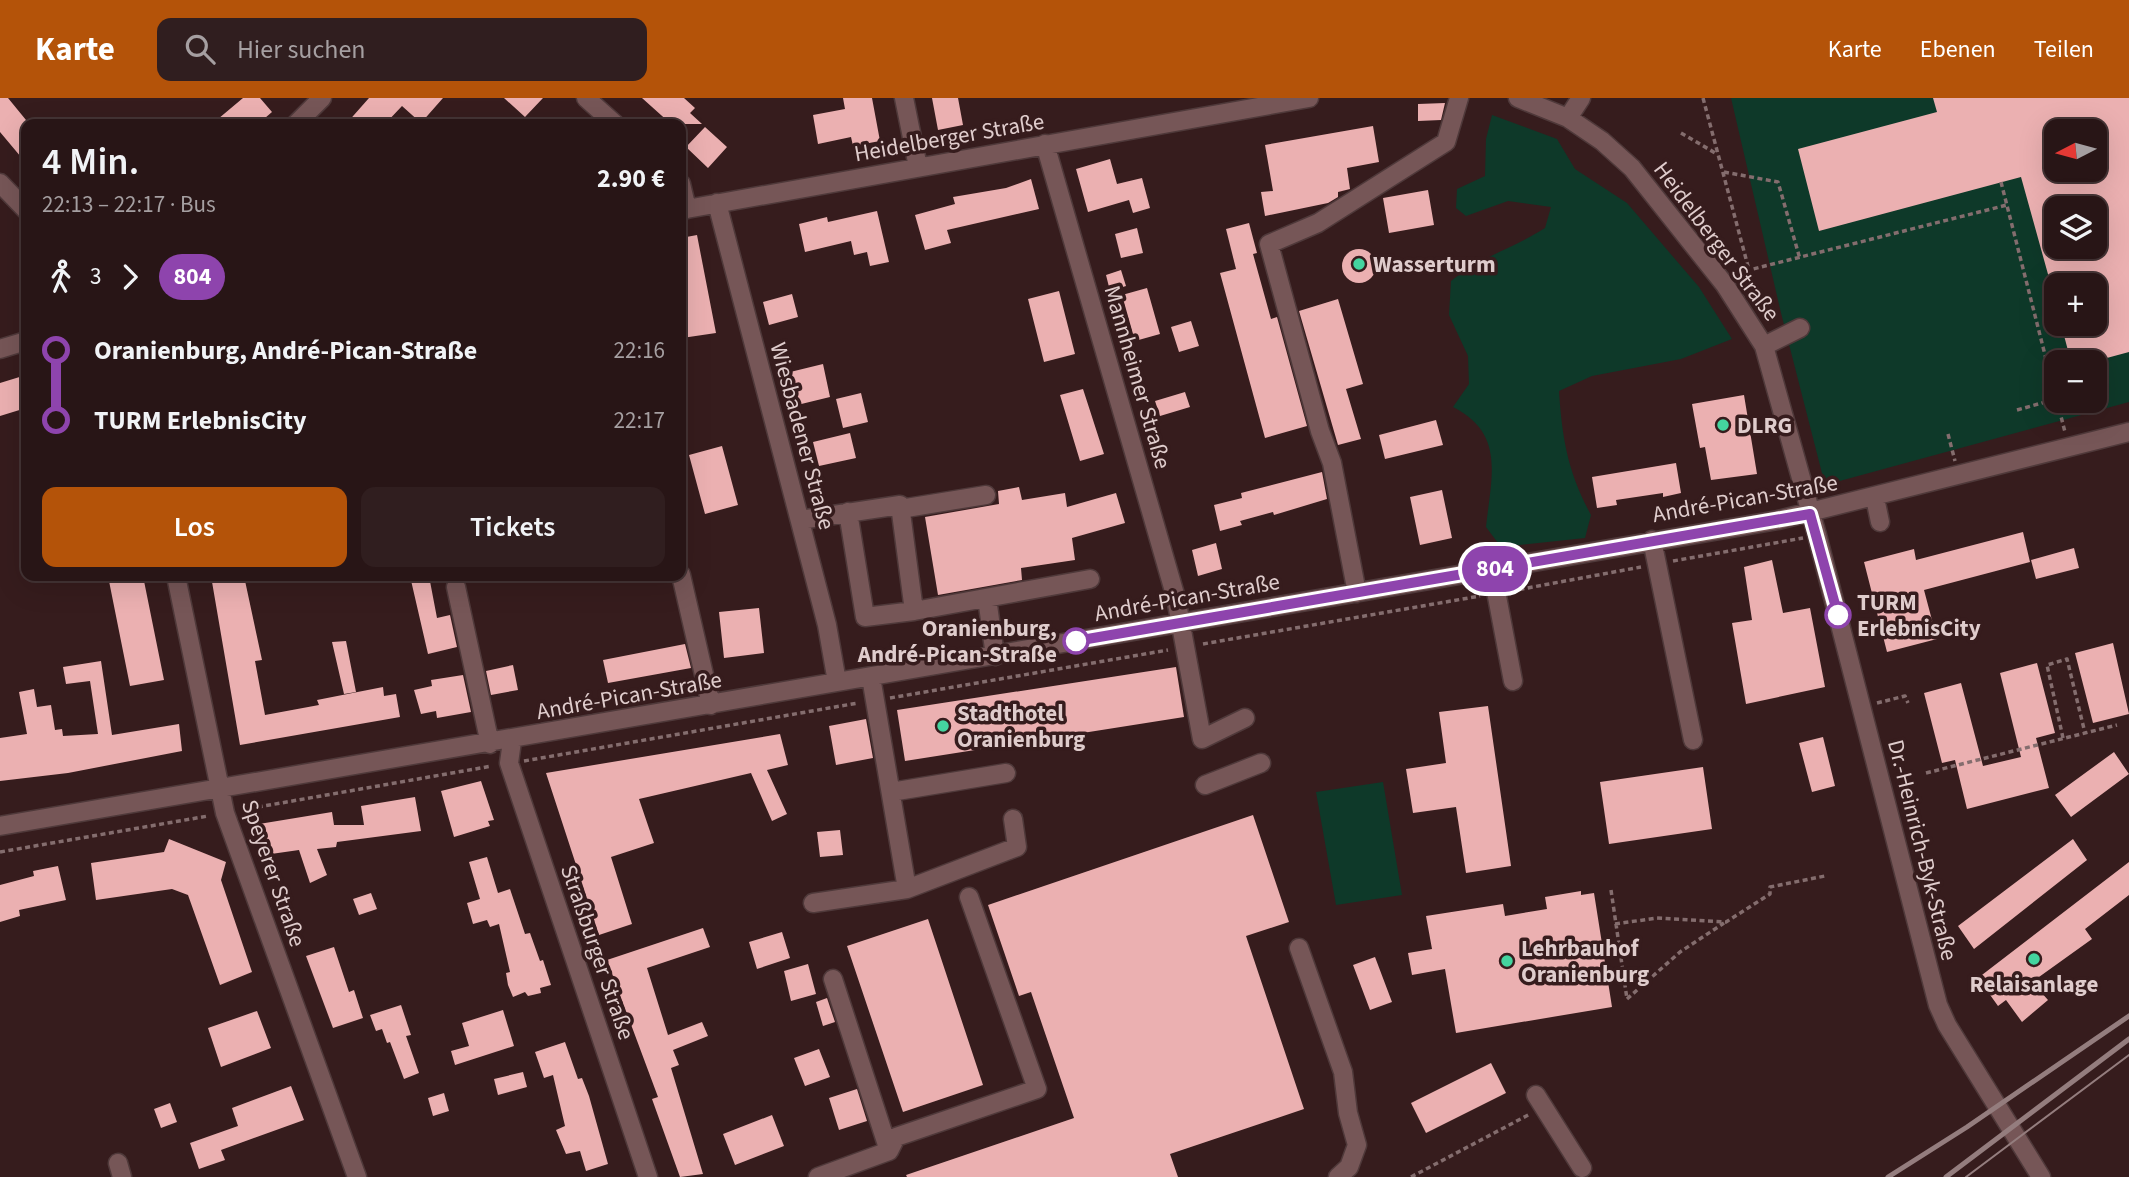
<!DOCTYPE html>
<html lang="de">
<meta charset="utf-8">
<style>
:root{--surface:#281516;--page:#301e1f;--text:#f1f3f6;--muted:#a59fa1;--line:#443435;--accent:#b45309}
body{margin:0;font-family:"Source Sans 3",sans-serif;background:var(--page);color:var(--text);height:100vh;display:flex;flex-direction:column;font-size:26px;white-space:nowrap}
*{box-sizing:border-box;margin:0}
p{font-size:23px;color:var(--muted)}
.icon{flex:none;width:38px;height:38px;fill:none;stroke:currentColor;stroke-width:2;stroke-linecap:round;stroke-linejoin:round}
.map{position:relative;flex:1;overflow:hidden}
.details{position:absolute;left:21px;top:21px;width:665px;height:462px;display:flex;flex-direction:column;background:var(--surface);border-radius:14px;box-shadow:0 7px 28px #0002,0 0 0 2px var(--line)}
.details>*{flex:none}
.badge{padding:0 14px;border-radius:23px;font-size:24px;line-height:46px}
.needle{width:46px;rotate:264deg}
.fabs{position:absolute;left:2044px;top:21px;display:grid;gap:14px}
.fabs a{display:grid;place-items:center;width:63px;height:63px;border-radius:14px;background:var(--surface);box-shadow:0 7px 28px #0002,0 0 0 2px var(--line);font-size:35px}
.map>.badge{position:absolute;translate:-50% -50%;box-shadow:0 0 0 4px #fff}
.legs{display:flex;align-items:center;gap:10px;height:77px;padding:0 21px;font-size:23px}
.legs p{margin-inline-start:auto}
.summary{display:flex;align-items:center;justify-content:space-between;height:119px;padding:0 21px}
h1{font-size:38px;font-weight:600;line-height:52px}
.action{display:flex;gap:14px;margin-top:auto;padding:14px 21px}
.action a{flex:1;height:80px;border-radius:14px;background:var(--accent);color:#fff;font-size:28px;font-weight:600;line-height:80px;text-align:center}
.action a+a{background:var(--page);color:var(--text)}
ul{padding:0 21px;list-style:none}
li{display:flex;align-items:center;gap:24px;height:70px;font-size:26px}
li i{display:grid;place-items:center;width:10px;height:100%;margin:0 9px;background:currentColor}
li i::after{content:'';width:18px;height:18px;margin:-9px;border:5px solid;border-radius:50%;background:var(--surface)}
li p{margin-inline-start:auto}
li:first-child i{background:linear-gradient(#0000 50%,currentColor 0)}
li:last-child i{background:linear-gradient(currentColor 50%,#0000 0)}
header{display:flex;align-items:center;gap:42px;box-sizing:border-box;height:98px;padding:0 35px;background:var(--accent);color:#fff}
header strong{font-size:33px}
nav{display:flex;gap:38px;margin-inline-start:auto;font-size:24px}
.search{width:490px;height:63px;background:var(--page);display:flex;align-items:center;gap:18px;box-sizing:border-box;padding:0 24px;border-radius:14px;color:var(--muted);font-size:26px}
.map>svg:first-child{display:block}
.green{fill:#0e3929;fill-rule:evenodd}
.building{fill:#ebb0b1;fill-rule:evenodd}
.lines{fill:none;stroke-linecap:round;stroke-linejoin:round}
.minor-casing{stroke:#4f393a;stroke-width:21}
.path{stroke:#846d6e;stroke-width:3.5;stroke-dasharray:5 3.5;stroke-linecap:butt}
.minor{stroke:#765657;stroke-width:18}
.tram{stroke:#947d7e;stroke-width:2}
.rail{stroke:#947d7e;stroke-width:5}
.line-1-casing{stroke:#fff;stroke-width:16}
.line-1{stroke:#8e44ad;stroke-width:10}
.poi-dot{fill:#44d49f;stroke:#361c1d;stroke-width:2.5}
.stop-1-dot{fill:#fff;stroke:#8e44ad;stroke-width:3.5}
.labels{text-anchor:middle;stroke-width:7;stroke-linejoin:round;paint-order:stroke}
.street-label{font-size:23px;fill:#dfcccc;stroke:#361c1d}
.poi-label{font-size:23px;font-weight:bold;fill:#dfcccc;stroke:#361c1d;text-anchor:start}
.stop-label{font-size:23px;font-weight:bold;fill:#dfcccc;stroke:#361c1d;text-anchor:start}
</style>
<header>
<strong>Karte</strong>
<div class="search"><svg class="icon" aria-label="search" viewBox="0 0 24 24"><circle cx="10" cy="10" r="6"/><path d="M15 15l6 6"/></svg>Hier suchen</div>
<nav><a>Karte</a><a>Ebenen</a><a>Teilen</a></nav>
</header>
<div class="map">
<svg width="2129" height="1079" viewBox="0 0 2129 1079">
<rect width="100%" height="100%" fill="#361c1d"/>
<path class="green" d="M1731 0H2129V304L1825 387 1781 215ZM2056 33H2095V72H2056ZM2056 110H2095V149H2056ZM2056 187H2095V226H2056ZM2056 264H2095V303H2056Z
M1492 17 1557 41 1575 71 1627 105 1699 189 1732 241 1681 261 1592 278 1559 293C1562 340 1568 375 1591 417L1585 440 1501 449 1486 429C1491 379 1506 336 1453 309L1469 286 1468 258 1449 217 1451 183C1482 158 1512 151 1545 130L1551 109 1508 103 1466 118 1456 110 1457 91 1485 78 1486 41Z
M1383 684 1402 797 1336 807 1316 694Z"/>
<path class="building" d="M0 0H8L26 22V65L0 34Z
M243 0H260L272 14 258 26H212Z
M369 0H443L421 25 402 8 385 26H346Z
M504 0H543L525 19Z
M642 0H684L695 10 690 15 702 26H671Z
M843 0H872L880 43 853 48 851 39 818 46 813 17 845 11Z
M932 0H958L963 27 938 32Z
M1933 0H2129V254L2092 264H2071L2061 226H2095V187H2051L2021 79 1819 133 1798 51 1937 14ZM2056 33H2095V72H2056ZM2056 110H2095V149H2056Z
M1445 5 1441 22 1418 23V6Z
M1373 28 1379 64 1347 70 1350 91 1338 94V99L1328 105 1265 118 1261 94 1273 93 1265 47Z
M705 29 727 49 708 70 686 49Z
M1110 61 1117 86 1142 80 1150 110 1133 115 1129 102 1088 114 1076 71Z
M1031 81 1039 111 947 132 951 145 925 152 915 117 955 106 953 99 1006 90Z
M1428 92 1434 127 1389 135 1383 100Z
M877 113 889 164 870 168 867 154 854 157 851 143 805 154 799 126 827 119 828 124Z
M1249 125 1257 155 1253 156 1271 221 1277 219 1307 328 1265 340 1220 175 1236 171 1226 131Z
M1137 130 1143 155 1121 160 1115 136Z
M697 137 716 235 682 240 681 140Z
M1342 168a17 17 0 1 1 34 0a17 17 0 1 1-34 0Z
M1121 172 1126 188 1110 193 1106 177Z
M1147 190 1160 236 1135 243 1122 197Z
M1059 193 1075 256 1044 264 1028 201Z
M792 196 798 219 769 227 763 204Z
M1338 201 1363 286 1346 291 1361 341 1338 347 1299 213Z
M1191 223 1199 248 1179 254 1171 229Z
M823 266 830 299 789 309 782 276Z
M26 277V310L0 318V285Z
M1083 291 1104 356 1080 363 1060 297Z
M1185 294 1190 309 1160 318 1155 303Z
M861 295 868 324 843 330 836 301Z
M1744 297 1757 376 1711 382 1705 349 1700 350 1692 306Z
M1436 322 1443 347 1385 361 1379 337Z
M850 335 856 360 819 368 813 344Z
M722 348 738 407 705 416 689 357Z
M1676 365 1681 395 1663 399V395L1616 402 1617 407 1597 410 1592 379Z
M1322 374 1327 401 1274 417 1273 414 1240 423 1242 427 1220 433 1214 407 1242 400 1241 395Z
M1019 389 1022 402 1065 395 1067 409 1116 395 1125 425 1072 440 1075 462 1021 470 1022 482 938 497 925 419 999 406 998 393Z
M1442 392 1452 440 1420 447 1410 399Z
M2023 434 2030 464 1924 492 1937 541 1887 554 1864 464 1914 451 1916 462Z
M1216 445 1222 471 1198 478 1192 452Z
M2074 450 2079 470 2036 481 2031 462Z
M1772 462 1783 515 1810 510 1825 589 1746 606 1732 525 1752 522 1744 469Z
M108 478H143L164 582 130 588Z
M211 478H244L262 562 255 563 265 617 319 607 317 602 383 589 384 598 396 596 400 619 240 647Z
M410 478H429L437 520 450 517 457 549 428 556Z
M759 510 764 555 724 560 719 514Z
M346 543 356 594 344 596 332 544Z
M2113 545 2129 616 2093 625 2075 555Z
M685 546 691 570 608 585 603 562Z
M101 563 112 637 179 626 182 653 68 675 0 683V640L27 636 19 594 34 591 37 609 51 607 55 632 62 631 63 638 98 636 90 583 66 586 63 569Z
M2037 565 2055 635 2036 640 2049 690 1967 711 1955 662 1942 665 1924 595 1961 585 1983 668 2021 659 2000 575Z
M513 567 518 592 491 597 486 573Z
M1176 569 1184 619 905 663 897 612Z
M463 577 471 614 437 620 436 613 421 616 414 592 432 588 431 582Z
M1488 608 1511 768 1466 775 1456 709 1413 715 1406 671 1446 665 1439 614Z
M866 621 873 660 836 667 829 628Z
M780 636 788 667 767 672 787 716 772 723 751 675 639 701 654 745 611 759 632 826 599 837 546 675Z
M1823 639 1835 688 1812 694 1799 645Z
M2114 654 2129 676 2071 719 2055 697Z
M1703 669 1712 731 1609 746 1600 684Z
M481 683 494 722 488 723 490 728 454 739 441 693Z
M415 699 421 733 337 744 336 749 317 751 327 777 310 785 299 752 264 757 255 733 259 726 332 714 334 727H364L361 708Z
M1253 717 1289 824 1246 838 1304 1011 1170 1056 1178 1079H907L906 1077 1074 1020 1031 894 1019 898 988 807Z
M840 732 843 757 820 759 817 734Z
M169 741 226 764 221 782 252 874 220 887 188 797 172 791 96 802 91 765 164 754Z
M2073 741 2087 762 1974 851 1958 828Z
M487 759 498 795 510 791 525 836 530 835 540 863 543 862 551 887 540 890 541 895 528 898 525 894 513 899 508 887 506 875 510 874 499 826 490 829 487 822 473 826 467 805 480 801 469 764Z
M2129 764V797L2085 831 2092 841 2032 884 2048 902 2022 924 2006 902 1998 908 1978 880Z
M58 768 66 802 19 812 20 818 0 824V787L34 778 33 773Z
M1581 793V797L1594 795 1612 909 1456 935 1445 871 1412 877 1408 855 1432 851 1426 818 1503 806 1505 818 1547 811 1545 799Z
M371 795 377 811 359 817 353 801Z
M928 821 983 987 903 1014 847 848Z
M703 830 710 849 647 870 668 937 702 924 708 938 673 952 679 967 671 970 703 1076 680 1079 652 1001 658 999 607 862Z
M782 834 790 860 757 871 749 844Z
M334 849 349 894 354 892 363 920 333 930 306 858Z
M1375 859 1392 904 1370 912 1353 867Z
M808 866 816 896 791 903 784 873Z
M827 900 835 924 823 928 816 904Z
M401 907 411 937 406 938 419 975 404 981 390 944 387 945 382 931 376 933 370 917Z
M503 912 514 948 455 967 451 953 469 948 462 925Z
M257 913 271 950 221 969 208 930Z
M565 944 578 981 582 980 589 998 608 1066 586 1073 580 1053 566 1056 556 1032 565 1028 553 977 544 980 535 954Z
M819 951 830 979 805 988 794 960Z
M1491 965 1506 995 1426 1035 1411 1005Z
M523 974 527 989 498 997 494 981Z
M291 988 304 1022 221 1052 225 1062 199 1071 190 1045 238 1028 232 1010Z
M857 991 867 1023 839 1032 829 1000Z
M444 995 449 1013 433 1018 428 1000Z
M170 1005 177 1024 161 1030 154 1011Z
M772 1017 784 1048 735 1067 723 1036Z"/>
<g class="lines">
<g class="minor-casing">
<path id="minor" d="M586 0 615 26
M904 0 918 69
M1518 0 1568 20 1602 43 1632 70 1725 187 1764 248 1817 437 1938 907 1947 927 2041 1079
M1568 20 1581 0
M296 26 322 0
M1045 46 1176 500 1202 641 1245 620
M0 85 26 112
M681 86 687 111
M717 105 827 527 837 584
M681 112 1309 0
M1764 248 1800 230
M0 251 26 243
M1875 400 1880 424
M900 411 986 397
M800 422 900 407 914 513 865 519 848 414
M1652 442 1693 642
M1492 472 1513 583
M681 477 711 607
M176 478 225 715 357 1079
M456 489 490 646
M1357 495 1332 365 1320 333 1269 146 1318 125 1446 44 1459 0
M987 500 995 558
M914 513 1090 481
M871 579 907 791 1017 749 1013 721
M512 643 509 665 648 1079
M1205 687 1261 665
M891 694 1006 675
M0 728 1778 422 2129 334
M813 805 907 791
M1299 850 1343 974 1348 1015 1357 1047 1349 1069 1338 1079
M833 881 889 1053
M1536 997 1582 1070
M889 1053 896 1039 1037 991 969 799
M118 1065 122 1079
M818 1079 889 1053"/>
</g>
<path class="path" d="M1703 0 1749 172
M1681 35 1717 56
M1724 74 1778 84 1800 161
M2001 84 2056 300
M1739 179 1749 172 2007 107
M2057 303 2065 334
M2017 312 2056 301
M1948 336 1955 363
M1673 463 1803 440
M1511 493 1641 469
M1203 546 1480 498
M890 600 1168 552
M1877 605 1905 598 1908 605
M2063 640 2047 567 2067 561 2085 635
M524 663 858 605
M1926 675 2117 627
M241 712 492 668
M0 754 208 718
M1611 792 1627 901
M1615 826 1657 820 1726 824 1770 796V789L1825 778
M1627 901 1680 854 1724 825
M1411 1079 1530 1016"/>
<use href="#minor" class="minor"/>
<path class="tram" d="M1966 1079 2129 957"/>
<path class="rail" d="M1888 1079 1967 1029 2129 918
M1946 1079 2129 941"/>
</g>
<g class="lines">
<g class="line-1-casing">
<path id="line-1" d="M1076 543 1810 416 1838 517"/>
</g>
<use href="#line-1" class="line-1"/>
</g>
<g class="poi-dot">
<circle cx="1359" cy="166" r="7"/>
<circle cx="1723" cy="327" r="7"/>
<circle cx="943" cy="628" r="7"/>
<circle cx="2034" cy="861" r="7"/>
<circle cx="1507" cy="863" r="7"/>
</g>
<g class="stop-1-dot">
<circle cx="1838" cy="517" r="12"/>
<circle cx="1076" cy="543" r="12"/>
</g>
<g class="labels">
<g class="street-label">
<text transform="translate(949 39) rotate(-10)" y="8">Heidelberger Straße</text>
<text transform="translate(1717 143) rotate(53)" y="8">Heidelberger Straße</text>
<text transform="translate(1138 279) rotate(74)" y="8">Mannheimer Straße</text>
<text transform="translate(803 338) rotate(75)" y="8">Wiesbadener Straße</text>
<text transform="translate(1745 400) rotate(-10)" y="8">André-Pican-Straße</text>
<text transform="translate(1187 499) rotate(-10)" y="8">André-Pican-Straße</text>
<text transform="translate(629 597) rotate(-10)" y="8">André-Pican-Straße</text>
<text transform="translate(1923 752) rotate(76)" y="8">Dr.-Heinrich-Byk-Straße</text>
<text transform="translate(274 775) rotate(71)" y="8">Speyerer Straße</text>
<text transform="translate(598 854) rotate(71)" y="8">Straßburger Straße</text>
</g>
<g class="poi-label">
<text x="1373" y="174">Wasserturm</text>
<text x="1737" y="335">DLRG</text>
<text x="957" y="623">Stadthotel<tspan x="957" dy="26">Oranienburg</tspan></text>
<text x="1521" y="858">Lehrbauhof<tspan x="1521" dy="26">Oranienburg</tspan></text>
<text x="2034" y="894" text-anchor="middle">Relaisanlage</text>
</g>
<g class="stop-label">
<text x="1857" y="512">TURM<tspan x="1857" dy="26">ErlebnisCity</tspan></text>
<text x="1057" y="538" text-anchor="end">Oranienburg,<tspan x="1057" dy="26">André-Pican-Straße</tspan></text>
</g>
</g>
</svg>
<div class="fabs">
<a><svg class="needle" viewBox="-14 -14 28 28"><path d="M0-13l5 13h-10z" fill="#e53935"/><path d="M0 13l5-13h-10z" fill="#a59fa1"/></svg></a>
<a><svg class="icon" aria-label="layers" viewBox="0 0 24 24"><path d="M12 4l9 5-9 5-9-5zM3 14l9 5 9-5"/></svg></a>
<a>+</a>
<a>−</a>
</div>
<b class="badge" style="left:1495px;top:471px;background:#8e44ad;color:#fff">804</b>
<section class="details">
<div class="summary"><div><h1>4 Min.</h1><p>22:13 – 22:17 · Bus</p></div><b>2.90 €</b></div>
<div class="legs"><svg class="icon" aria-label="walk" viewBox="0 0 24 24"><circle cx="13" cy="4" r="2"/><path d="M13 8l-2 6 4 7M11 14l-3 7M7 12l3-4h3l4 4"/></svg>3<svg class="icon" aria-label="forward" viewBox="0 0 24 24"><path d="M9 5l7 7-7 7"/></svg><b class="badge" style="background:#8e44ad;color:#fff">804</b></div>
<ul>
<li><i style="color:#8e44ad"></i><b>Oranienburg, André-Pican-Straße</b><p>22:16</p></li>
<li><i style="color:#8e44ad"></i><b>TURM ErlebnisCity</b><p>22:17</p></li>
</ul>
<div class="action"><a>Los</a><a>Tickets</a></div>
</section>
</div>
